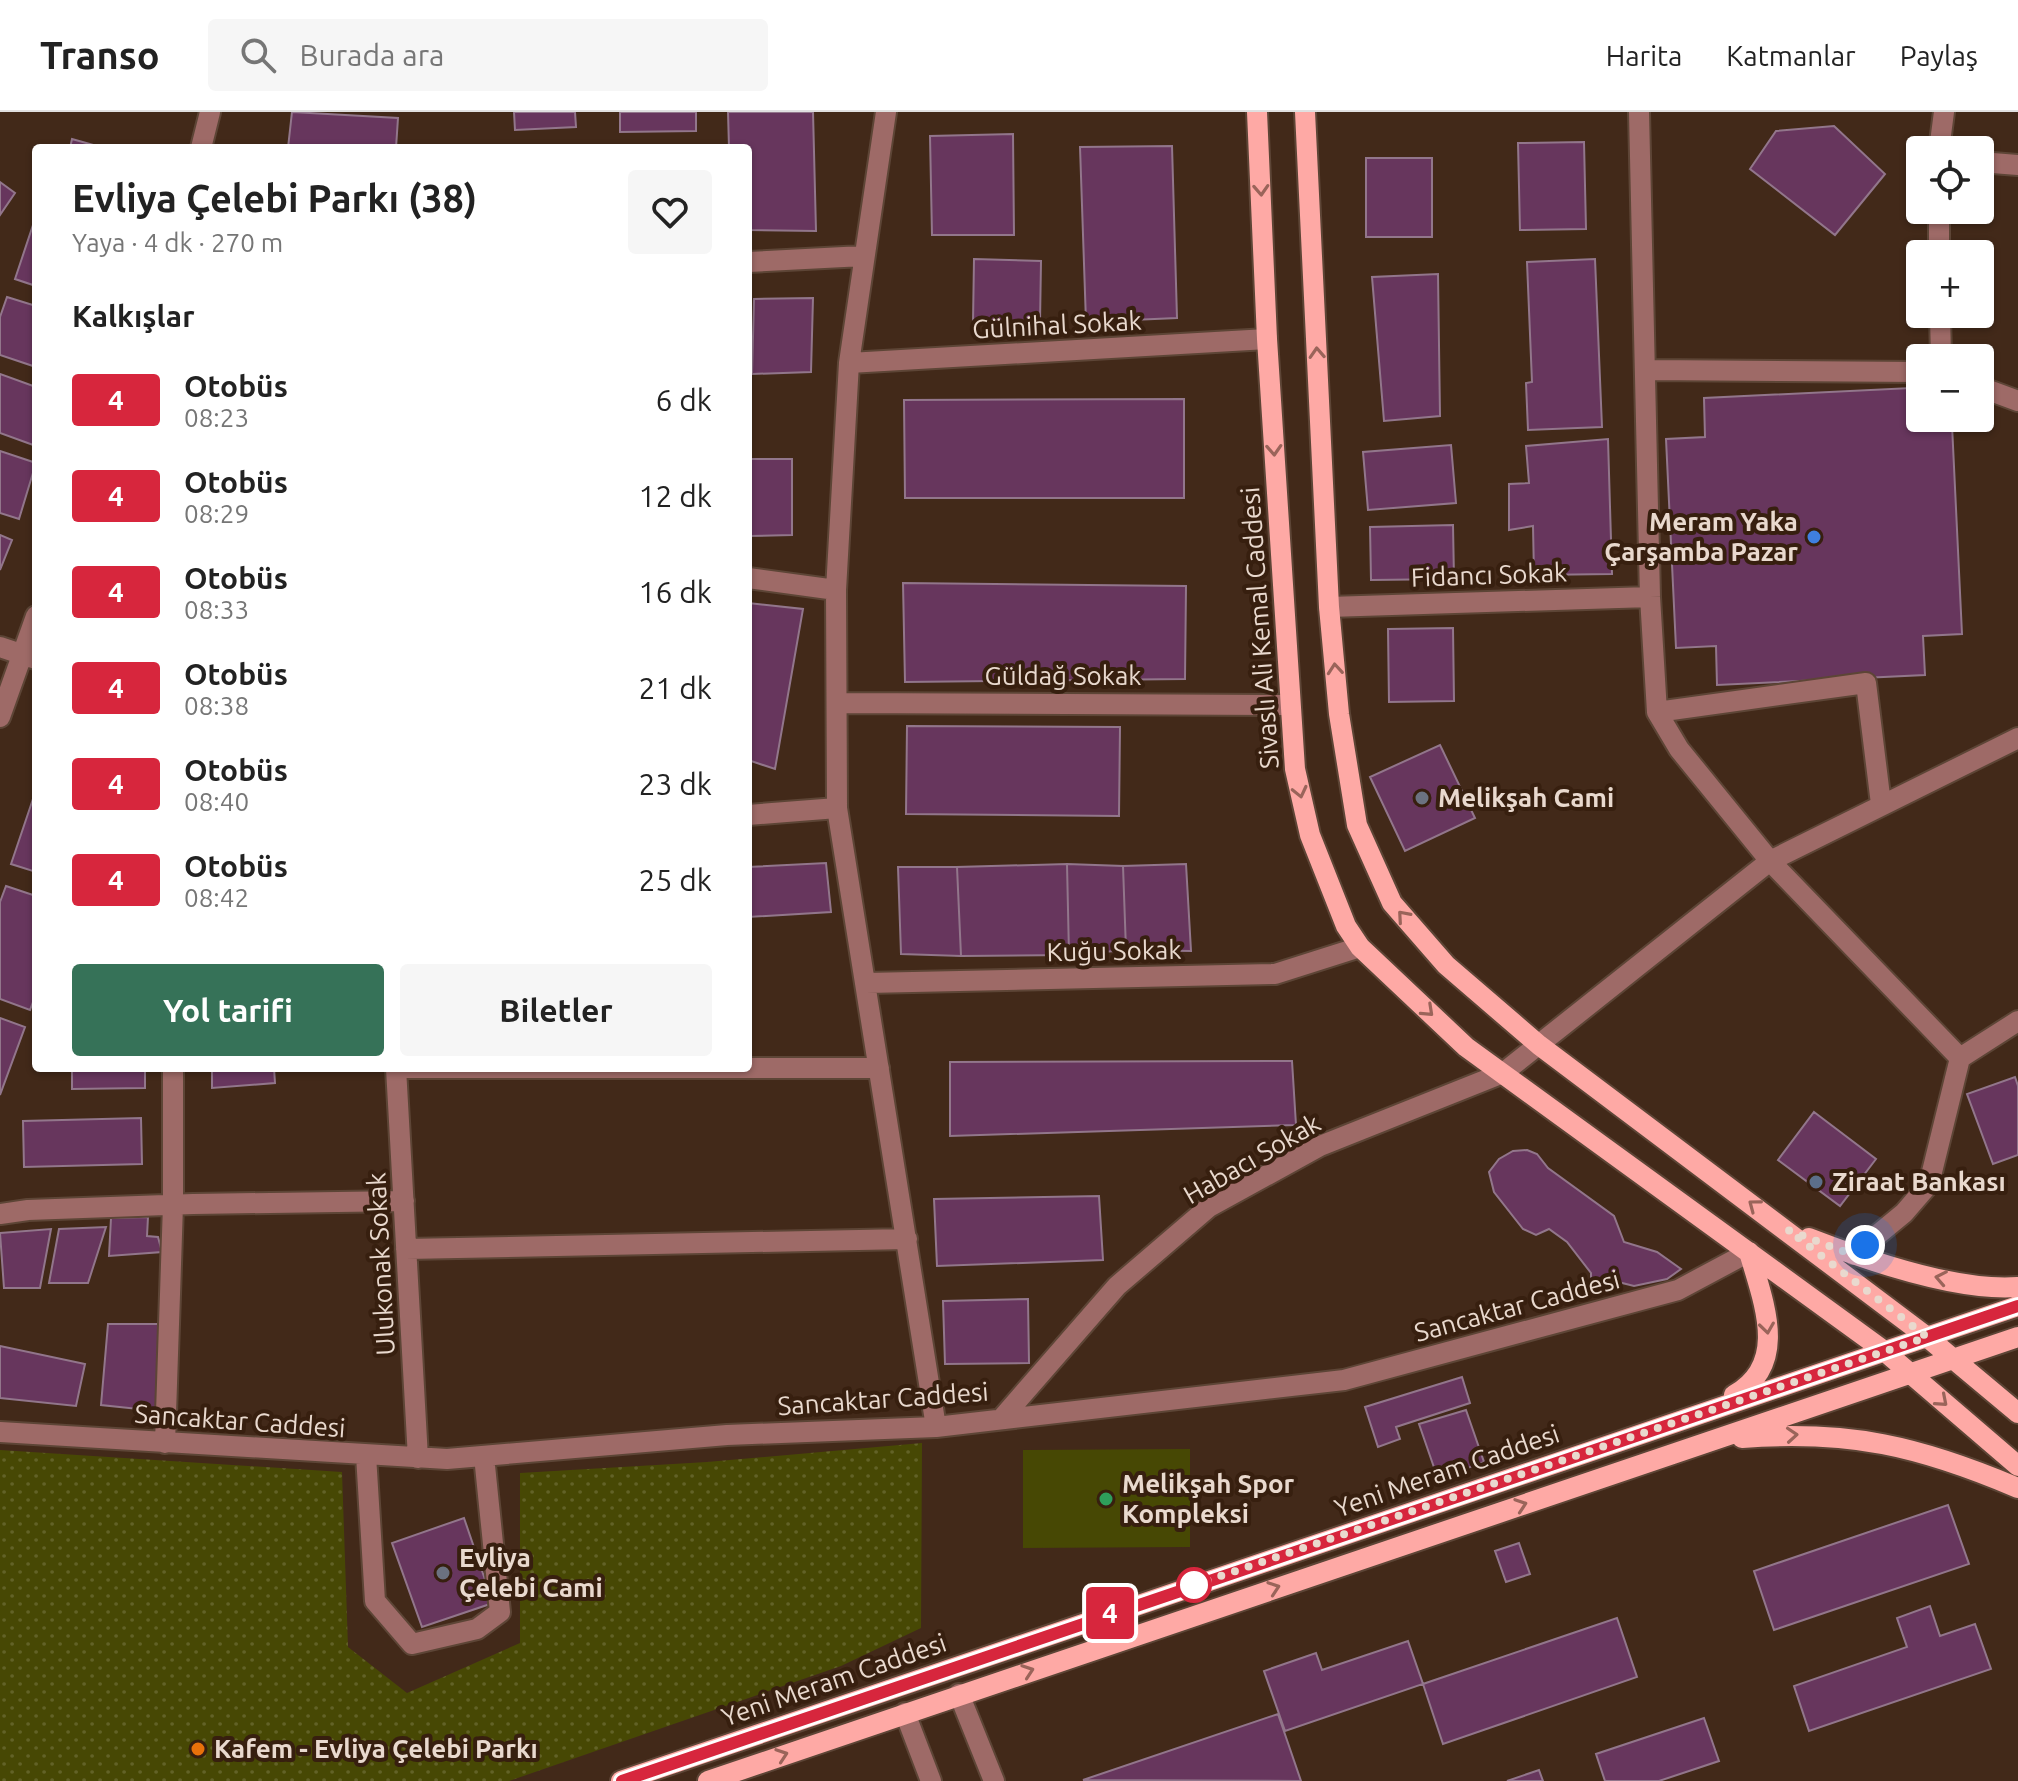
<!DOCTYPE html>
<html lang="tr">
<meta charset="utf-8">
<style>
:root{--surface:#fff;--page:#f6f6f6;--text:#222;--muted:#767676;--line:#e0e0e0;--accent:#367258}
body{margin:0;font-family:Ubuntu,sans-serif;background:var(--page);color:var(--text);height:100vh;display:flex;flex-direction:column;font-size:30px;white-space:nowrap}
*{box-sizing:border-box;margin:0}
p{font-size:26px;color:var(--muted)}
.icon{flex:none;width:44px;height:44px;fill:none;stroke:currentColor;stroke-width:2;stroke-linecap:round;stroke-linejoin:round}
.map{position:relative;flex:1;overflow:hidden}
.details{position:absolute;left:32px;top:32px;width:720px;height:928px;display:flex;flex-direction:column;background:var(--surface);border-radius:8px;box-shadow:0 2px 6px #0004}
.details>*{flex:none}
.badge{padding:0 16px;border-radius:6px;font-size:28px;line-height:52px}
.fabs{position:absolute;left:1906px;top:24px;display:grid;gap:16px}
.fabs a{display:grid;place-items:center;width:88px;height:88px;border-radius:8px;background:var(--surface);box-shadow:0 2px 6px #0004;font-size:40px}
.you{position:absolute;width:40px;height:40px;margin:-20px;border:6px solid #fff;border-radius:50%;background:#1a73e8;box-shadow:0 0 0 12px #1a73e833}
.map>.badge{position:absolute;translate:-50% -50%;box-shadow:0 0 0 4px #fff}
h2{padding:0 40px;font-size:30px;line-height:72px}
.round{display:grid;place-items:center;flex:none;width:84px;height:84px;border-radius:8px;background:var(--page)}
.head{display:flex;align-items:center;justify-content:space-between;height:136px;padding:0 40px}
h1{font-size:38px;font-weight:700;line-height:60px}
.action{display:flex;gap:16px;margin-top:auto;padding:16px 40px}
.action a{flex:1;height:92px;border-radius:8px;background:var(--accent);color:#fff;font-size:32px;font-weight:700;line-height:92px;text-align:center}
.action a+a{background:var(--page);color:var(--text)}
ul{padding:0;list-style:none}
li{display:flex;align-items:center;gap:24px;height:96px;padding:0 40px}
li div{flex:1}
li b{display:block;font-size:30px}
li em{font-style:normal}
li .badge{min-width:88px;font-weight:700;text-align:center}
header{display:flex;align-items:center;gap:48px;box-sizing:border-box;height:112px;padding:0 40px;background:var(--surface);border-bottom:2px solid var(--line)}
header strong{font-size:38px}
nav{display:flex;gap:44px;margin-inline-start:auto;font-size:28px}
.search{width:560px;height:72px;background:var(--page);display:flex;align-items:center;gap:20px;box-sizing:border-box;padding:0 28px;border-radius:8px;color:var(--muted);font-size:30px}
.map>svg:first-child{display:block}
.park{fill:url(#park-dots)}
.pitch{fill:#474804}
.building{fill:#67365d;stroke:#92768b;stroke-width:2}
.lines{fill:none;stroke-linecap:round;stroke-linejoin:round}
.minor-casing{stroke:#5d4536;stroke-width:24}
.major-casing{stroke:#5d4536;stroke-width:24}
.minor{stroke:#9e6a67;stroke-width:20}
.major{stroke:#fea9a5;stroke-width:20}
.oneway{stroke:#9a645a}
.line-casing{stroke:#fff;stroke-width:18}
.line{stroke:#d7263d;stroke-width:12}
.walk{stroke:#e9d9ce;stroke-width:8;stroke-dasharray:0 14.4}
.shop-dot{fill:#3f7fe0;stroke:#371f0f;stroke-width:3}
.worship-dot{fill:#6b7280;stroke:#371f0f;stroke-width:3}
.service-dot{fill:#5c6f8a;stroke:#371f0f;stroke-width:3}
.leisure-dot{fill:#2e9e5b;stroke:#371f0f;stroke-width:3}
.stop-dot{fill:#fff;stroke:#d7263d;stroke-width:4}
.food-dot{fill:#e8710a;stroke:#371f0f;stroke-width:3}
.labels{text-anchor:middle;stroke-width:8;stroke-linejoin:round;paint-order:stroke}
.street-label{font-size:26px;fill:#e9d9ce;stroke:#371f0f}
.poi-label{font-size:26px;font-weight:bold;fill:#e9d9ce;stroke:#371f0f;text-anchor:start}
</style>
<header>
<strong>Transo</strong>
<div class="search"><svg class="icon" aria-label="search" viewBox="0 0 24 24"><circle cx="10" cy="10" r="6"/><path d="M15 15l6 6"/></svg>Burada ara</div>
<nav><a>Harita</a><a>Katmanlar</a><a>Paylaş</a></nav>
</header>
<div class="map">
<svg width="2018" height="1669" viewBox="0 0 2018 1669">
<defs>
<pattern id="park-dots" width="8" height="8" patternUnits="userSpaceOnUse" patternTransform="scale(2)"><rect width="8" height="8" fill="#474804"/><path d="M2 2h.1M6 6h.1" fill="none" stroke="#626227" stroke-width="1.8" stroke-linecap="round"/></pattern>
</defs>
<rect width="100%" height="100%" fill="#422919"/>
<path class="park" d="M922 1331 921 1516 841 1554 509 1669H0V1338L342 1360 348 1535 407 1581 520 1531V1361L707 1350Z"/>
<path class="pitch" d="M1190 1337V1435L1023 1436V1338Z"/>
<path class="building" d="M292 0 398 6 396 36H288Z
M514 0H575L576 15 515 18Z
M620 0H696V19L620 20Z
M728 0H813L816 119 748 118V36H729Z
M1834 14 1885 62 1835 123 1750 57 1776 19Z
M1013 22 1014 123H932L930 24Z
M72 27 104 36H70Z
M1584 30 1586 117 1520 118 1518 31Z
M1172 34 1177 206 1086 210 1080 35Z
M1366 46H1432V125H1366Z
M0 70 15 81 0 103Z
M33 113 36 114V174L15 167Z
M974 147 1041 149 1040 211H973Z
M1595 147 1602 315 1528 318 1526 271 1532 270 1527 150Z
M1438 162 1440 304 1384 309 1372 165Z
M7 185 36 194V255L0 243V205Z
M813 186 811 260 752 262 754 187Z
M0 262 36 275V334L0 321Z
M1911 276 1913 315 1952 313 1962 522 1923 524 1925 563 1717 573 1716 534 1676 536 1666 327 1705 325 1704 286Z
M1184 287V386H905L904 288Z
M1608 327 1612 462 1534 463 1533 414 1509 418V372L1529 371 1526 334Z
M1451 333 1456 391 1368 398 1363 340Z
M0 339 36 351 19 407 0 401Z
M748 347H792V423L748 424Z
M1453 413 1454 467 1371 468 1370 415Z
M0 423 12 428 0 458Z
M903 471 1186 474 1185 567 905 570Z
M748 491 803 497 775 657 748 648Z
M1453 516 1454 589 1389 590 1388 517Z
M907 614 1120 615 1119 704 906 702Z
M1440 633 1475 706 1405 739 1370 665Z
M36 678V760L11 752Z
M826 751 831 800 748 805V755Z
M1067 752 1069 843 961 844 957 755Z
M1067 752 1123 754 1126 838 1069 843Z
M1186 752 1191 839 1126 838 1123 754Z
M898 755H957L961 844 901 842Z
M6 774 36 784V882L30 898 0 887V790Z
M0 906 25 915 0 983Z
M1292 949 1296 1013 950 1024V950Z
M72 956H145V976L72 977Z
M212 956H274L275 971 212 976Z
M2015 965 2018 974V1043L1993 1052 1967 982Z
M1814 1000 1876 1047 1840 1094 1778 1048Z
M141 1006 142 1052 24 1055 23 1009Z
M1527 1038 1537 1042 1548 1056 1614 1104 1624 1130 1657 1140 1681 1157 1667 1167 1634 1174 1614 1169 1607 1179 1598 1180 1591 1169V1161L1567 1130 1549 1117 1536 1123 1523 1117 1494 1080 1489 1060 1499 1047 1513 1039Z
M1099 1084 1103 1148 937 1154 934 1087Z
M148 1105 147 1124 158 1125 162 1140 109 1144 111 1106Z
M106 1115 88 1171H49L59 1117Z
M51 1117 40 1176H4L0 1121Z
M1028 1187 1029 1251 945 1252 943 1189Z
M108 1212H159L157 1299 101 1293Z
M0 1234 85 1252 76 1294 0 1286Z
M1462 1265 1470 1291 1396 1315 1400 1327 1378 1335 1365 1295Z
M1466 1298 1484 1350 1438 1367 1419 1312Z
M1948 1393 1969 1452 1774 1518 1754 1459Z
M464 1406 493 1491 422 1515 392 1431Z
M1519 1431 1530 1462 1506 1470 1495 1439Z
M1930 1494 1940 1524 1975 1512 1991 1557 1809 1619 1794 1574 1907 1535 1897 1506Z
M1617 1506 1637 1565 1443 1632 1423 1572Z
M1408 1529 1423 1572 1285 1619 1264 1559 1316 1541 1322 1558Z
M1278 1602 1301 1669 1083 1668Z
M1704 1606 1719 1649 1659 1669H1605L1596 1642Z
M1539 1658 1543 1669H1507Z"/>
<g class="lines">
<g class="minor-casing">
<path id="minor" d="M1639 0 1650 485 1657 600 1679 637 1770 749 1960 946
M201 36 210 0
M1939 38 1944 0
M1980 50 2018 53
M1939 98V142
M748 150 863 144
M1940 202 1941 246
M849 251 1267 227
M1647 258 1920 260
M1980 275 2018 289
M748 466 836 478 837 696 748 703
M836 478 849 251 886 0
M1329 495 1650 485
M0 535 36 547
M837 591 1288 593
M1657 600 1866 571 1881 692
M0 605 36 504
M837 696 936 1315
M866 871 1275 862 1360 835
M0 1102 28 1098 193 1092 404 1089
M406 1137 907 1127
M1853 1143 1904 1101 1929 1072 1960 946 2018 909
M1003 1305 1117 1174 1209 1095 1320 1034 1503 961 1770 749 2018 626
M0 1320 447 1347 727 1323 936 1315 1344 1268 1678 1178 1749 1140
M165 1331 173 1093V956
M366 1343 375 1489 412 1532 477 1517 500 1500 484 1344
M418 1346 396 956H879
M959 1582 994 1669
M905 1601 931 1669"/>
</g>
<g class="major-casing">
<path id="major" d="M1257 0 1267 227 1295 657 1310 723 1346 814 1360 835 1466 935 1883 1238 2018 1354
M1305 0 1329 495 1339 602 1357 713 1392 791 1446 853 1539 933 1927 1225 2018 1301
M1809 1126C1866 1148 1957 1180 2018 1175
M1734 1283C1790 1252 1763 1189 1749 1140
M1742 1326C1850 1318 1919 1334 2018 1376
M621 1669 2018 1194
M708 1669 2018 1225"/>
</g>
<use href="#minor" class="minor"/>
<use href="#major" class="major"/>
</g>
<defs><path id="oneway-chevron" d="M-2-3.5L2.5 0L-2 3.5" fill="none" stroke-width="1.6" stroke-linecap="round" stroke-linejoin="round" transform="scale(2)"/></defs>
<g class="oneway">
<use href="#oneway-chevron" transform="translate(1261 78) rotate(87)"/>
<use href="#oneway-chevron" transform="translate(1317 241) rotate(-93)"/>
<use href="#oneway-chevron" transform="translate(1274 338) rotate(87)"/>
<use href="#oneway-chevron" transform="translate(1335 557) rotate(-95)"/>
<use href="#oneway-chevron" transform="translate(1300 680) rotate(77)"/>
<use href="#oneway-chevron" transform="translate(1403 804) rotate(-131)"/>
<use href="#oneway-chevron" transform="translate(1428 899) rotate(43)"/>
<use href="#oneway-chevron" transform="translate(1754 1093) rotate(-143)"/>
<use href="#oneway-chevron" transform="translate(1941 1166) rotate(-169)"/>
<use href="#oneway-chevron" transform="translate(1767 1216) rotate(82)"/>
<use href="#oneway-chevron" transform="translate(1942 1289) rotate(41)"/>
<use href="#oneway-chevron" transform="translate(1792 1323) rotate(-4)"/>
<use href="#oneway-chevron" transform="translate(1521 1393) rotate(-19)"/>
<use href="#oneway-chevron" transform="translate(1274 1476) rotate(-19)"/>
<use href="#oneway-chevron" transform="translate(1028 1559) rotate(-19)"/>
<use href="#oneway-chevron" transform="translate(782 1643) rotate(-19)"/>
</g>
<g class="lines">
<g class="line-casing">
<path id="line" d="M622 1669 2018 1194"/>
</g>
<use href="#line" class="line"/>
<path class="walk" d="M1194 1473 1927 1225 1788 1118 1853 1143 1865 1133"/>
</g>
<circle class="shop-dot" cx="1814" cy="425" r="8"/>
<g class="worship-dot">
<circle cx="1422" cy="686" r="8"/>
<circle cx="443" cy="1461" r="8"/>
</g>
<circle class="service-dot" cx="1816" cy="1070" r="8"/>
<circle class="leisure-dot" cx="1106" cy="1387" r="8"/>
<circle class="stop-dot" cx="1194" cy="1473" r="16"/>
<circle class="food-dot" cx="198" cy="1637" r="8"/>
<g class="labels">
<g class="street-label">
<text transform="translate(1057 213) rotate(-3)" y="9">Gülnihal Sokak</text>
<text transform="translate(1489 463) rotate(-2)" y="9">Fidancı Sokak</text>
<text transform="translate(1260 516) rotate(-94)" y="9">Sivaslı Ali Kemal Caddesi</text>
<text x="1063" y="573">Güldağ Sokak</text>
<text transform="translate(1114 839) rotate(-1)" y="9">Kuğu Sokak</text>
<text transform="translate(1252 1047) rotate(-30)" y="9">Habacı Sokak</text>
<text transform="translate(381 1152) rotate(-93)" y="9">Ulukonak Sokak</text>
<text transform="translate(1517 1194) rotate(-15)" y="9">Sancaktar Caddesi</text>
<text transform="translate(883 1287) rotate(-4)" y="9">Sancaktar Caddesi</text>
<text transform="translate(240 1309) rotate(4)" y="9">Sancaktar Caddesi</text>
<text transform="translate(1447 1359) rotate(-19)" y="9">Yeni Meram Caddesi</text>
<text transform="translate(834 1568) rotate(-19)" y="9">Yeni Meram Caddesi</text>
</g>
<g class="poi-label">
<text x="1798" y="419" text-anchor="end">Meram Yaka<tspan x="1798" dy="30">Çarşamba Pazar</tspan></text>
<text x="1438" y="695">Melikşah Cami</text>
<text x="1832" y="1079">Ziraat Bankası</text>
<text x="1122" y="1381">Melikşah Spor<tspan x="1122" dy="30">Kompleksi</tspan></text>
<text x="459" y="1455">Evliya<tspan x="459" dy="30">Çelebi Cami</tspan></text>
<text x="214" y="1646">Kafem - Evliya Çelebi Parkı</text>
</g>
</g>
</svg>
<div class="fabs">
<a><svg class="icon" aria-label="locate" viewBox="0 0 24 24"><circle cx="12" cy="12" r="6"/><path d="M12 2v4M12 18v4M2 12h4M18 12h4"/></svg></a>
<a>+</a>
<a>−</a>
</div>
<div class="you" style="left:1865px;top:1133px"></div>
<b class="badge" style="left:1110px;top:1501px;background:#d7263d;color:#fff">4</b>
<section class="details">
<div class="head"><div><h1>Evliya Çelebi Parkı (38)</h1><p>Yaya · 4 dk · 270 m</p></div><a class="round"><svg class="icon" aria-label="heart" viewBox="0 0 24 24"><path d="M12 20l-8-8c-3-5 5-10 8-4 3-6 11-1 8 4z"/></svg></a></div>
<h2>Kalkışlar</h2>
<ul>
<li><span class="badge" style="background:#d7263d;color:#fff">4</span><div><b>Otobüs</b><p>08:23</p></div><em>6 dk</em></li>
<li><span class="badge" style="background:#d7263d;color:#fff">4</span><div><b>Otobüs</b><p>08:29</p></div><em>12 dk</em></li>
<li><span class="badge" style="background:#d7263d;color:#fff">4</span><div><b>Otobüs</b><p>08:33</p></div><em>16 dk</em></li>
<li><span class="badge" style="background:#d7263d;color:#fff">4</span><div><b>Otobüs</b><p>08:38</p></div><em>21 dk</em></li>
<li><span class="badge" style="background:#d7263d;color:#fff">4</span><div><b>Otobüs</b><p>08:40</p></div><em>23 dk</em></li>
<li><span class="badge" style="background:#d7263d;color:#fff">4</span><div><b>Otobüs</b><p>08:42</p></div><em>25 dk</em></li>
</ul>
<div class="action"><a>Yol tarifi</a><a>Biletler</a></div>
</section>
</div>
